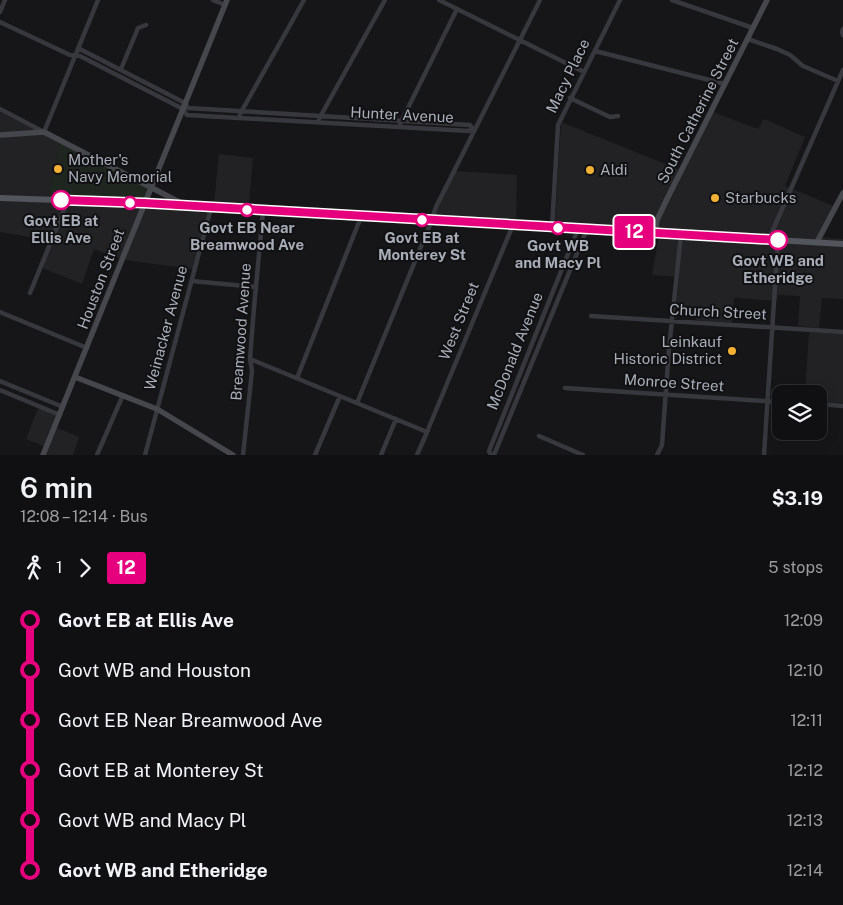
<!DOCTYPE html>
<meta charset="utf-8">
<style>
:root{--surface:#101012;--page:#19191b;--text:#f1f3f6;--muted:#9c9d9f;--line:#303032}
body{margin:0;font-family:"Public Sans",sans-serif;background:var(--page);color:var(--text);height:100vh;display:flex;flex-direction:column;font-size:19px;white-space:nowrap}
*{box-sizing:border-box;margin:0}
p{font-size:16px;color:var(--muted)}
.icon{flex:none;width:28px;height:28px;fill:none;stroke:currentColor;stroke-width:2;stroke-linecap:round;stroke-linejoin:round}
.map{position:relative;height:455px;overflow:hidden}
.drawer{display:flex;flex-direction:column;background:var(--surface);flex:1}
.drawer>*{flex:none}
.badge{padding:0 10px;border-radius:4px;font-size:18px;line-height:32px}
.buttons{position:absolute;left:772px;top:385px;display:grid;gap:10px}
.buttons a{display:grid;place-items:center;width:55px;height:55px;border-radius:10px;background:var(--surface);box-shadow:0 2px 12px #0003,0 0 0 1px var(--line);font-size:25px}
.map>.badge{position:absolute;translate:-50% -50%;box-shadow:0 0 0 2px #fff}
.legs{display:flex;align-items:center;gap:8px;height:55px;padding:0 20px;font-size:16px}
.legs p{margin-inline-start:auto}
.overview{display:flex;align-items:center;justify-content:space-between;height:85px;padding:0 20px}
h1{font-size:28px;font-weight:600;line-height:38px}
ul{padding:0 20px;list-style:none}
li{display:flex;align-items:center;gap:18px;height:50px;font-size:19px}
li i{display:grid;place-items:center;width:8px;height:100%;margin:0 6px;background:currentColor}
li i::after{content:'';width:12px;height:12px;margin:-6px;border:4px solid;border-radius:50%;background:var(--surface)}
li p{margin-inline-start:auto}
li:first-child i{background:linear-gradient(#0000 50%,currentColor 0)}
li:last-child i{background:linear-gradient(currentColor 50%,#0000 0)}
.map>svg:first-child{display:block}
.built{fill:#222225}
.green{fill:#1e261f}
.lines{fill:none;stroke-linecap:round;stroke-linejoin:round}
.street{stroke:#37383d;stroke-width:4.5}
.secondary{stroke:#45474d;stroke-width:5.5}
.primary{stroke:#53555c;stroke-width:6}
.line-1-casing{stroke:#fff;stroke-width:11}
.line-1{stroke:#e6007e;stroke-width:8}
.poi-dot{fill:#f2b134;stroke:#111113;stroke-width:2}
.stop-1-dot{fill:#fff;stroke:#e6007e;stroke-width:2.5}
.labels{text-anchor:middle;stroke-width:4;stroke-linejoin:round;paint-order:stroke}
.street-label{font-size:15px;fill:#a8adb8;stroke:#111113}
.poi-label{font-size:15px;fill:#a8adb8;stroke:#111113;text-anchor:start}
.stop-label{font-size:15px;font-weight:bold;fill:#a8adb8;stroke:#111113}
</style>
<div class="map">
<svg width="843" height="455" viewBox="0 0 843 455">
<rect width="100%" height="100%" fill="#161618"/>
<path class="built" d="M0 112 60 141 48 203 205 209 214 203 219 154 253 158 248 213 209 210 193 269 124 260 94 249 82 284 42 268 53 241 0 232Z
M713 112 758 129 764 119 805 137 785 186 834 206 818 237 843 239V299L822 298 819 328 798 326 800 296 778 295 777 301 734 298 732 323 696 320V308L676 306 679 277 652 275 660 229 435 215 455 171 517 175 516 219 555 221 561 122 683 171Z
M809 332 843 334V403L819 402V394H805Z
M38 408 57 416 53 426 79 437 73 455H46L48 448 26 439Z"/>
<path class="green" d="M60 141 151 188 144 203 48 200Z"/>
<g class="lines">
<path class="street" d="M213 0 225 5
M439 0 584 72
M672 0 753 28
M0 12 5 0
M0 22 70 55 80 56 183 109 187 115 469 131 472 128
M843 29 842 32 843 35
M748 39 777 49 790 55 803 66 838 81
M78 48 185 103 188 108 470 125 473 129
M595 51 725 84
M121 69 138 28 146 25
M570 98 610 117 618 116
M0 109 44 132 98 0
M240 114 304 0
M319 119 385 0
M400 124 457 9
M552 227 558 125 620 0
M769 239 843 70
M192 281 256 287
M30 293 68 200
M0 312 87 348
M591 316 843 332
M250 359 427 432
M297 378 361 217
M0 381 63 407
M565 388 781 402
M0 390 60 415
M357 403 429 227 436 207 540 0
M819 404 843 406
M429 427 513 225
M539 436 583 455
M97 455 123 395
M145 455 211 208
M243 455 252 371 250 359 254 308 263 211
M315 455 340 396
M381 455 396 419
M417 455 428 430
M491 455 489 451 578 229
M494 455 587 229
M657 455 662 445 669 348 681 235
M764 455 778 240"/>
<path class="secondary" d="M0 135 44 132 185 205
M655 234 657 220 667 199 767 0
M817 242 843 193
M75 377 157 409 233 455
M43 455 227 0"/>
<path class="primary" d="M0 198 144 203 843 244"/>
</g>
<g class="lines">
<g class="line-1-casing">
<path id="line-1" d="M61 200 144 203 778 240"/>
</g>
<use href="#line-1" class="line-1"/>
</g>
<g class="poi-dot">
<circle cx="58" cy="169" r="5"/>
<circle cx="590" cy="170" r="5"/>
<circle cx="715" cy="198" r="5"/>
<circle cx="732" cy="351" r="5"/>
</g>
<g class="stop-1-dot">
<circle cx="61" cy="200" r="9"/>
<circle cx="130" cy="203" r="6"/>
<circle cx="247" cy="210" r="6"/>
<circle cx="422" cy="220" r="6"/>
<circle cx="558" cy="228" r="6"/>
<circle cx="778" cy="240" r="9"/>
</g>
<g class="labels">
<g class="street-label">
<text transform="translate(568 76) rotate(-64)" y="5">Macy Place</text>
<text transform="translate(698 111) rotate(-63)" y="5">South Catherine Street</text>
<text transform="translate(402 115) rotate(3)" y="5">Hunter Avenue</text>
<text transform="translate(101 279) rotate(-69)" y="5">Houston Street</text>
<text transform="translate(718 312) rotate(3)" y="5">Church Street</text>
<text transform="translate(459 321) rotate(-68)" y="5">West Street</text>
<text transform="translate(166 328) rotate(-75)" y="5">Weinacker Avenue</text>
<text transform="translate(241 332) rotate(-86)" y="5">Breamwood Avenue</text>
<text transform="translate(515 351) rotate(-68)" y="5">McDonald Avenue</text>
<text transform="translate(674 383) rotate(4)" y="5">Monroe Street</text>
</g>
<g class="poi-label">
<text x="68" y="165">Mother's<tspan x="68" dy="17">Navy Memorial</tspan></text>
<text x="600" y="175">Aldi</text>
<text x="725" y="203">Starbucks</text>
<text x="722" y="347" text-anchor="end">Leinkauf<tspan x="722" dy="17">Historic District</tspan></text>
</g>
<g class="stop-label">
<text x="61" y="226">Govt EB at<tspan x="61" dy="17">Ellis Ave</tspan></text>
<text x="247" y="233">Govt EB Near<tspan x="247" dy="17">Breamwood Ave</tspan></text>
<text x="422" y="243">Govt EB at<tspan x="422" dy="17">Monterey St</tspan></text>
<text x="558" y="251">Govt WB<tspan x="558" dy="17">and Macy Pl</tspan></text>
<text x="778" y="266">Govt WB and<tspan x="778" dy="17">Etheridge</tspan></text>
</g>
</g>
</svg>
<div class="buttons">
<a><svg class="icon" aria-label="layers" viewBox="0 0 24 24"><path d="M12 4l9 5-9 5-9-5zM3 14l9 5 9-5"/></svg></a>
</div>
<b class="badge" style="left:634px;top:232px;background:#e6007e;color:#fff">12</b>
</div>
<section class="drawer">
<div class="overview"><div><h1>6 min</h1><p>12:08 – 12:14 · Bus</p></div><b>$3.19</b></div>
<div class="legs"><svg class="icon" aria-label="walk" viewBox="0 0 24 24"><circle cx="13" cy="4" r="2"/><path d="M13 8l-2 6 4 7M11 14l-3 7M7 12l3-4h3l4 4"/></svg>1<svg class="icon" aria-label="forward" viewBox="0 0 24 24"><path d="M9 5l7 7-7 7"/></svg><b class="badge" style="background:#e6007e;color:#fff">12</b><p>5 stops</p></div>
<ul>
<li><i style="color:#e6007e"></i><b>Govt EB at Ellis Ave</b><p>12:09</p></li>
<li><i style="color:#e6007e"></i><span>Govt WB and Houston</span><p>12:10</p></li>
<li><i style="color:#e6007e"></i><span>Govt EB Near Breamwood Ave</span><p>12:11</p></li>
<li><i style="color:#e6007e"></i><span>Govt EB at Monterey St</span><p>12:12</p></li>
<li><i style="color:#e6007e"></i><span>Govt WB and Macy Pl</span><p>12:13</p></li>
<li><i style="color:#e6007e"></i><b>Govt WB and Etheridge</b><p>12:14</p></li>
</ul>
</section>
